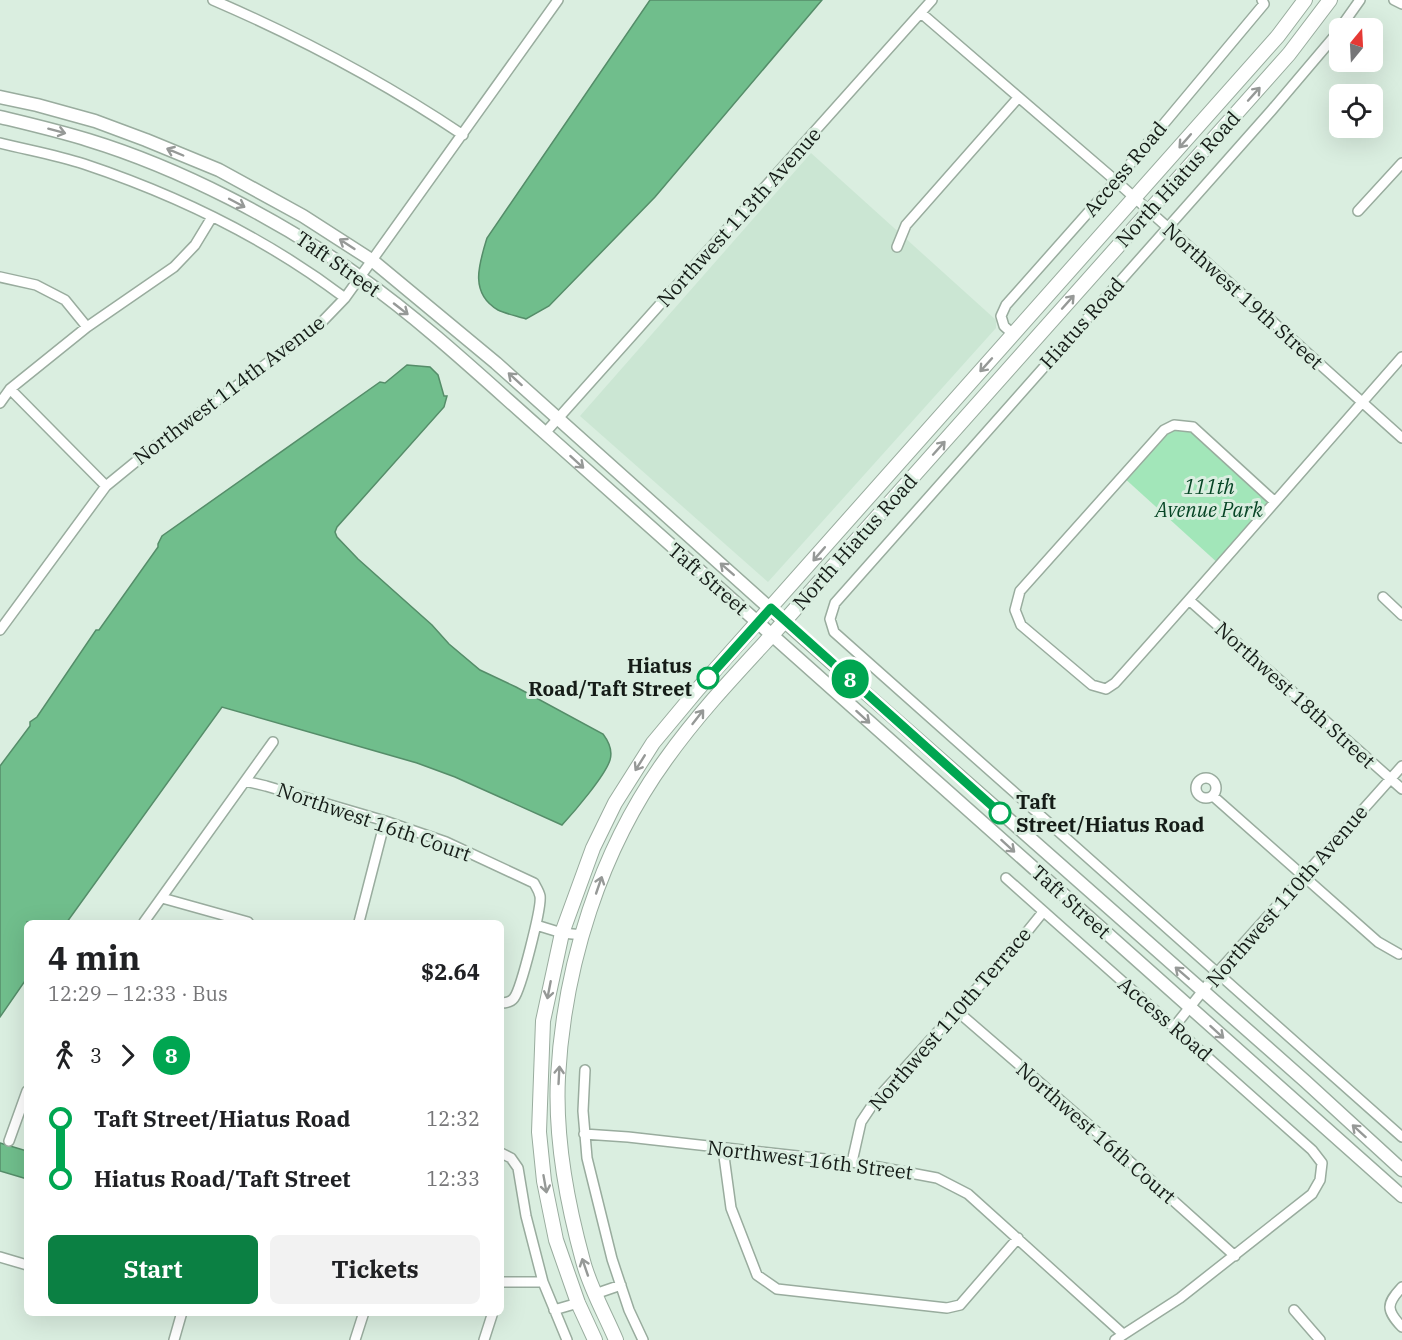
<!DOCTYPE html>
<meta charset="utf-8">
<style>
:root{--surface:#fff;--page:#f2f2f2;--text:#202124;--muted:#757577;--accent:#0b8043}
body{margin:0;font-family:"IBM Plex Serif",serif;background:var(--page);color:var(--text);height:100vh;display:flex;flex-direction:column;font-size:22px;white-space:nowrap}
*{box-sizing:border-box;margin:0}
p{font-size:20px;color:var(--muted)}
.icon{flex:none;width:33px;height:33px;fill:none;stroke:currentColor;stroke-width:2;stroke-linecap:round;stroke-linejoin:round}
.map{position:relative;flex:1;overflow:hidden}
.details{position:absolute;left:24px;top:920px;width:480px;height:396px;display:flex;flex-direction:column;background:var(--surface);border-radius:9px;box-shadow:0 6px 24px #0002}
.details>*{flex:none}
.badge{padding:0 12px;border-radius:20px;font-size:21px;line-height:39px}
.needle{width:39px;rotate:18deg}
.fabs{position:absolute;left:1329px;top:18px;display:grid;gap:12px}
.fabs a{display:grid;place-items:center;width:54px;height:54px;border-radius:9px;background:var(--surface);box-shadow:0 6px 24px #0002;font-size:30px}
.map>.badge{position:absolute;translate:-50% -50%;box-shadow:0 0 0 3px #fff}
.legs{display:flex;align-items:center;gap:9px;height:66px;padding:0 24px;font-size:20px}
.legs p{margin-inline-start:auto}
.head{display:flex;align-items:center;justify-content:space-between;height:102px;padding:0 24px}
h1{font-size:33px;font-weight:700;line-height:45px}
.primary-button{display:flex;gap:12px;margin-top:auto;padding:12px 24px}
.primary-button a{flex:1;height:69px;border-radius:9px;background:var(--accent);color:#fff;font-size:24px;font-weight:700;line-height:69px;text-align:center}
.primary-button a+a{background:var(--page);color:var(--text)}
ul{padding:0 24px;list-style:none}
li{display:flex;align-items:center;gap:21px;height:60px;font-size:22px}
li i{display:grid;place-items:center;width:9px;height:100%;margin:0 8px;background:currentColor}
li i::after{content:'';width:15px;height:15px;margin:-8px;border:4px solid;border-radius:50%;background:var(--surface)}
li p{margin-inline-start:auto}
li:first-child i{background:linear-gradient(#0000 50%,currentColor 0)}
li:last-child i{background:linear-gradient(currentColor 50%,#0000 0)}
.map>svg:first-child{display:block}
.built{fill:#cbe6d3}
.green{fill:#a2e6b9}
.water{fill:#70be8c;stroke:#558d69;stroke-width:1.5}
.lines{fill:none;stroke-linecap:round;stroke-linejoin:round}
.minor-casing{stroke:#99ac9e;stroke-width:12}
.tertiary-casing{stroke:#99ac9e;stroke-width:15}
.secondary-casing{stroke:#99ac9e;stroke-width:16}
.minor{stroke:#fff;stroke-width:9}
.tertiary{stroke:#fff;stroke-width:12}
.secondary{stroke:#fff;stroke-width:14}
.oneway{stroke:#969997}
.line-1-casing{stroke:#fff;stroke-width:14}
.line-1{stroke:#00a651;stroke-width:9}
.stop-1-dot{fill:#fff;stroke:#00a651;stroke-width:3}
.labels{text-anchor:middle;stroke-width:6;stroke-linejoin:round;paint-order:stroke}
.street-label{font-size:20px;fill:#151c17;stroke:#daeee0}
.park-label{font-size:20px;font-style:italic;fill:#064525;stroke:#daeee0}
.stop-label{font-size:20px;font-weight:bold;fill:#151c17;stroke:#daeee0;text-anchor:end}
</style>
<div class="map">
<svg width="1402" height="1340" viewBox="0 0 1402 1340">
<rect width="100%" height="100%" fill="#daeee0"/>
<path class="built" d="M811 153 996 320V328L768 582 580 416Z"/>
<path class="green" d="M1193 427 1275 502 1220 565 1122 476 1164 430Z"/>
<path class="water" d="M650 0H822L655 197 549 306 526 319C517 316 506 314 498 310 469 293 479 264 487 238Z
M407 365 430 367 438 375 444 396H447L444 407 337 527 335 532 337 537 358 559 432 625 449 644 480 670 516 687 603 734C609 742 613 750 610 760 605 776 574 812 562 825L455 777 417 763 222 707 67 922H27V978L0 1017V766L30 726V722L37 717 96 630H99L158 547V544L162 536 380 382 385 383Z
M0 1143 27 1151V1179L0 1171Z"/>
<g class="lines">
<g class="minor-casing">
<path id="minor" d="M213 0C301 38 384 82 463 135
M1360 0 1333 38 1271 111 835 603 830 619 834 632 1402 1137
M1394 0 1402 4
M921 13 1116 181 1402 438
M0 143C28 150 57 155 84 164 177 195 267 239 345 298
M1358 211 1402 163
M897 247 906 225 1018 98
M0 277 36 285 65 300 87 327
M1014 335 1004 326 1001 316 1006 305 1116 181 1264 4 1262 0
M10 389 106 486
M0 403 10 389 87 327 174 267 195 245 212 217
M545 433 932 0
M1275 502 1193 427 1174 425 1164 430 1020 591 1015 610 1021 625 1092 685 1106 689 1115 683C1212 575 1306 466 1402 357
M1383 597 1402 615
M1189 600 1402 789
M0 630 106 486 155 446 319 325 345 298 558 0
M1196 788a10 10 0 1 1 20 0a10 10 0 1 1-20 0Z
M245 781 266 786 385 821 446 842 534 883C536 887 539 891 540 896 542 907 521 989 514 998 511 1002 506 1003 501 1003
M1213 796 1378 942 1399 954
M1006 878 1312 1150 1322 1163 1320 1180 1312 1194 1180 1298 1115 1340
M162 898 248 922
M144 922 273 742
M359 922 385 821
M536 925 562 933 583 935
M957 1011 1098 1133 1235 1256
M1174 1027 1217 973 1402 766
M585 1070 583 1111 587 1158 612 1259 629 1310 643 1340
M584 1134 628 1137 852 1162 937 1178 968 1194 1123 1334
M9 1141 27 1091
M723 1149 731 1208 757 1275 777 1289 947 1308 960 1305 1018 1238
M501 1153 511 1158 518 1168 526 1216 543 1282 567 1340
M852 1162 861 1122 875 1101 1018 943 1043 912
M0 1257 27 1265
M501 1282H543
M1402 1287C1386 1304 1386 1310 1402 1327
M595 1294 621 1285
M554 1310 578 1303
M1294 1310 1320 1340
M174 1340 182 1312
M355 1340 364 1312
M484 1340 493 1312"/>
</g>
<g class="tertiary-casing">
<path id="tertiary" d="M0 97 37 105 95 121 146 140 219 170 303 216 373 261 496 363 784 621 1305 1081 1402 1170
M0 117C29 124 59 131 88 140 180 168 282 221 360 277 426 324 485 380 545 433L1402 1196"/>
</g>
<g class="secondary-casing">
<path id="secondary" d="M595 1340 578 1303 556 1240 544 1181 539 1132 543 1021 562 933 593 848 615 803 653 743 698 689 1278 36 1305 0
M616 1340C605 1314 590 1288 583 1261 567 1203 555 1137 558 1077 564 966 600 850 666 759 698 714 735 675 772 635L1289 54 1330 0"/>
</g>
<use href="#minor" class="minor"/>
<use href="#tertiary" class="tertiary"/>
<use href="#secondary" class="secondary"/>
</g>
<defs><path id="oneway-shaft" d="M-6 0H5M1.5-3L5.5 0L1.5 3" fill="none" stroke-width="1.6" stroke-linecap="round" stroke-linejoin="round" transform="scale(1.5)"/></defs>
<g class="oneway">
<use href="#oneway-shaft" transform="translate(1254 94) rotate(-48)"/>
<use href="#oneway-shaft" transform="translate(57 131) rotate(15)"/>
<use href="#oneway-shaft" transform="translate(1185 141) rotate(131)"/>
<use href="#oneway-shaft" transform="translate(175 152) rotate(-157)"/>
<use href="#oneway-shaft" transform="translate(237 203) rotate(28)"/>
<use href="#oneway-shaft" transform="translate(347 244) rotate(-147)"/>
<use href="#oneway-shaft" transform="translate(1068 302) rotate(-48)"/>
<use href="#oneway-shaft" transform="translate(401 309) rotate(38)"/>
<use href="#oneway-shaft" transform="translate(986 365) rotate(132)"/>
<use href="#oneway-shaft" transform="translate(515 379) rotate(-138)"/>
<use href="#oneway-shaft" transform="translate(939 448) rotate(-48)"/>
<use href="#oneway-shaft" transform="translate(577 462) rotate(42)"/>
<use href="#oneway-shaft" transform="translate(819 554) rotate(131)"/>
<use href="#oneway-shaft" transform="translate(727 569) rotate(-139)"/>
<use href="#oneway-shaft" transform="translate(698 717) rotate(-52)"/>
<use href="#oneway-shaft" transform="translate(863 717) rotate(42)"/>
<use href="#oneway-shaft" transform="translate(640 763) rotate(122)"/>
<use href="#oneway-shaft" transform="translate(1008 846) rotate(42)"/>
<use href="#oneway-shaft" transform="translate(599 885) rotate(-71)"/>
<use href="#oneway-shaft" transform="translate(1182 973) rotate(-139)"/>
<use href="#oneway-shaft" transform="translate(549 990) rotate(101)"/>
<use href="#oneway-shaft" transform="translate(1217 1032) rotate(42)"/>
<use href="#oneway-shaft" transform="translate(559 1075) rotate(-87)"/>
<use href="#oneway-shaft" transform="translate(1359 1131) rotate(-138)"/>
<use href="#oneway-shaft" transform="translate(545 1184) rotate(80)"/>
<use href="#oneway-shaft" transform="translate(585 1267) rotate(-109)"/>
</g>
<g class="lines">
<g class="line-1-casing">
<path id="line-1" d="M708 678 771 608 1000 813"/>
</g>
<use href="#line-1" class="line-1"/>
</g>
<g class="stop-1-dot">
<circle cx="708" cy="678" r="10"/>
<circle cx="1000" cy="813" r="10"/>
</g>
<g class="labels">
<g class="street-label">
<text transform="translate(1125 169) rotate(-50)" y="7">Access Road</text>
<text transform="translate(1178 179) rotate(-48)" y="7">North Hiatus Road</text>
<text transform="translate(739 217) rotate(-48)" y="7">Northwest 113th Avenue</text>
<text transform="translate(338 264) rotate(35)" y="7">Taft Street</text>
<text transform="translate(1243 296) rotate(42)" y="7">Northwest 19th Street</text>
<text transform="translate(1082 323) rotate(-48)" y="7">Hiatus Road</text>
<text transform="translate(229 390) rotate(-37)" y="7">Northwest 114th Avenue</text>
<text transform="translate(855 542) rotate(-48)" y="7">North Hiatus Road</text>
<text transform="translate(708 579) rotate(41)" y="7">Taft Street</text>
<text transform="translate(1295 695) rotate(42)" y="7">Northwest 18th Street</text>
<text transform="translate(374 822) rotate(19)" y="7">Northwest 16th Court</text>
<text transform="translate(1287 896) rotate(-49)" y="7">Northwest 110th Avenue</text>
<text transform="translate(1071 902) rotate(42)" y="7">Taft Street</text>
<text transform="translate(950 1019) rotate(-49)" y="7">Northwest 110th Terrace</text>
<text transform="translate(1165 1019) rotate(41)" y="7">Access Road</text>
<text transform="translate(1096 1133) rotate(41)" y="7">Northwest 16th Court</text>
<text transform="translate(810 1160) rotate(7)" y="7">Northwest 16th Street</text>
</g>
<g class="park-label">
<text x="1209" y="494">111th<tspan x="1209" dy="23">Avenue Park</tspan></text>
</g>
<g class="stop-label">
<text x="692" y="673">Hiatus<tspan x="692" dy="23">Road/Taft Street</tspan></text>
<text x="1016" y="809" text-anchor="start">Taft<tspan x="1016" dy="23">Street/Hiatus Road</tspan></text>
</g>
</g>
</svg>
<div class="fabs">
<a><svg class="needle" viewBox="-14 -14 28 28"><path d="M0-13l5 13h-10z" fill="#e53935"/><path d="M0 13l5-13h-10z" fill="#757577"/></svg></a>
<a><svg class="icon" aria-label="locate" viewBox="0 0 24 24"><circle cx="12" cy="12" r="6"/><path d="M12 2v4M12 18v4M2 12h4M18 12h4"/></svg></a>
</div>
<b class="badge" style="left:850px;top:679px;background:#00a651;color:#fff">8</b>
<section class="details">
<div class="head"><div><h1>4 min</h1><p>12:29 – 12:33 · Bus</p></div><b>$2.64</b></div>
<div class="legs"><svg class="icon" aria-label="walk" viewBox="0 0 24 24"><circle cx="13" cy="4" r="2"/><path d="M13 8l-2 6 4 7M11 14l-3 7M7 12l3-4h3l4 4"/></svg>3<svg class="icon" aria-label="forward" viewBox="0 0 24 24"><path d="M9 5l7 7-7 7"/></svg><b class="badge" style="background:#00a651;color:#fff">8</b></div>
<ul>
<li><i style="color:#00a651"></i><b>Taft Street/Hiatus Road</b><p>12:32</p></li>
<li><i style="color:#00a651"></i><b>Hiatus Road/Taft Street</b><p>12:33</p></li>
</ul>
<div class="primary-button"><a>Start</a><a>Tickets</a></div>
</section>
</div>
